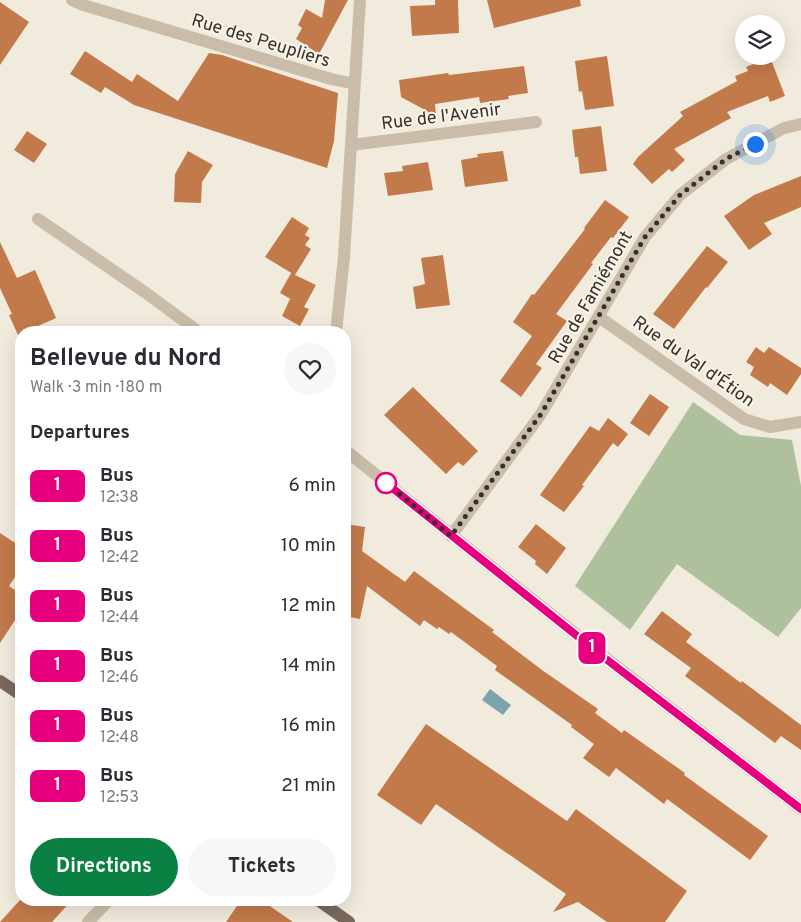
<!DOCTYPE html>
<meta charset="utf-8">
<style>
:root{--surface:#fff;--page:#f7f7f7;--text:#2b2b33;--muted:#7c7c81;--accent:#0b8043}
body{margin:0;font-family:Overpass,sans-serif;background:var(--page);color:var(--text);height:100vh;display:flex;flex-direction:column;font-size:19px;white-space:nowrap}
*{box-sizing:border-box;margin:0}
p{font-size:16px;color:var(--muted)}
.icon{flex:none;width:28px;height:28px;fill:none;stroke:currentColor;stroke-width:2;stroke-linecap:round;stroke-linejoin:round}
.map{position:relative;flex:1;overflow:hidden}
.details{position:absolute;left:15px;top:326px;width:336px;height:580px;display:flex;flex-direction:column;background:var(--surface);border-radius:20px;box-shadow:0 5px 20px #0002}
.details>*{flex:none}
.badge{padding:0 10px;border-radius:8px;font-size:18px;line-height:32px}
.controls{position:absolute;left:735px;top:15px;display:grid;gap:10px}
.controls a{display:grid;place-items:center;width:50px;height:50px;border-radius:50%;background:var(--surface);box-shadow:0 5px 20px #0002;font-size:25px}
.you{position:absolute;width:25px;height:25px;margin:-12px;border:4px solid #fff;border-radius:50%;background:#1a73e8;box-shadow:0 0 0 8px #1a73e833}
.map>.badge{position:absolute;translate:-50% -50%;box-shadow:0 0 0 2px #fff}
h2{padding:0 15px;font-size:19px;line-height:45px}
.round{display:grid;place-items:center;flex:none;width:52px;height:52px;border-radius:26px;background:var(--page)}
.overview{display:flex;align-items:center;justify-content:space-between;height:85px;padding:0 15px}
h1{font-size:24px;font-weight:700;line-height:38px}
.action{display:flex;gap:10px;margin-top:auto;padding:10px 15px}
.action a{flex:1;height:58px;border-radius:30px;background:var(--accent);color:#fff;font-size:20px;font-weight:700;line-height:58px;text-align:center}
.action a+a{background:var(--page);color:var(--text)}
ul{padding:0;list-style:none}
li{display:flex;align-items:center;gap:15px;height:60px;padding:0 15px}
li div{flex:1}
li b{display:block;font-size:19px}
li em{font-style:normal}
li .badge{min-width:55px;font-weight:700;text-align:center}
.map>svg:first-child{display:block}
.green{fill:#afc09d}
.water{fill:#7da4ae}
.building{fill:#c27a4b}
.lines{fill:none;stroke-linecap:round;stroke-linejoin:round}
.minor{stroke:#c9bda9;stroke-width:12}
.major{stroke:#78695b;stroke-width:12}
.line-casing{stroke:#fff;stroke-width:11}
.line{stroke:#e6007e;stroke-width:8}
.walk{stroke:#372f29;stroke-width:5;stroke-dasharray:0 9}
.stop-dot{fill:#fff;stroke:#e6007e;stroke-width:2.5}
.labels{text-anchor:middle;stroke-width:4;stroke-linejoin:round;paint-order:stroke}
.street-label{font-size:18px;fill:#372f29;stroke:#f9f4e9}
</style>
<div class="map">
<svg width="801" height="922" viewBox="0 0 801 922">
<rect width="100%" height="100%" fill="#f1ebdd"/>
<path class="green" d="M693 402 740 435 792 440 801 486V608L778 637 677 564 630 630 575 586Z"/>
<path class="water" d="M490 689 511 705 503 715 482 700Z"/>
<path class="building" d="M325 0H348L319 54 296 39 302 28 298 25 306 9 322 18Z
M435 0H458L459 33 412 36 410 6 435 5Z
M487 0H580L581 6 494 28Z
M0 2 29 22 0 65Z
M85 51 132 82 137 74 178 101 209 53 222 55 338 93 334 141 327 168 134 105 105 87 101 93 70 74Z
M607 56 614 106 585 110 582 91 579 92 575 61Z
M770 57 785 96 770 102 768 96 727 112 731 118 674 149 685 160 672 172 669 169 652 184 633 164 638 157 683 116 680 112 737 81 735 76 748 71 746 67Z
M524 66 528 93 508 96 509 99 480 103 479 97 435 104 436 116 401 97 399 80 448 73 449 75Z
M601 126 607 171 580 174 578 157H575L572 130Z
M27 131 47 144 34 163 14 150Z
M188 151 213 165 202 182 201 203 174 202 175 174Z
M503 151 508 181 465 187 461 160 478 157 477 154Z
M428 162 433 190 388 196 384 173 403 171 402 166Z
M801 176V207L764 223 772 234 749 250 724 216 754 195Z
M605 200 629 217 613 238 611 237 591 263 593 264 556 314 567 321 536 364 542 368 521 397 500 381 532 336 513 322 532 294 534 295 585 229 584 228Z
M292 217 309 228 305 235 310 238 305 245 311 249 295 275 316 285 304 307 309 309 300 326 282 316 290 299 294 301 280 293 291 273 293 274 265 257Z
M0 242 17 278 35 270 56 318 18 335 9 315 12 314 0 288Z
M707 246 728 262 707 288 706 287 674 329 653 314Z
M443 255 450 305 416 309 413 287 425 284 421 258Z
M756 347 764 353 769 347 801 368V374L787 395 770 383 768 387 750 375 754 367 746 362Z
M413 387 478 451 463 466 458 462 446 474 384 415Z
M650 394 669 407 649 436 630 423Z
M608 418 628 434 618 447 613 443 582 485 584 486 564 512 540 495 590 426 599 431Z
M345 524 365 527 362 551 405 582 414 571 494 630 492 632 542 670 598 709 595 713 622 733 624 730 685 773 684 775 768 836 750 860 667 799 664 804 616 768 609 777 583 758 594 744 571 727 572 725 495 670 497 666 451 632 449 634 439 627 437 629 424 620 420 626 367 586 360 619 345 616Z
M536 524 566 548 547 574 535 564 536 561 518 547Z
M0 533 21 547V568L9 586 21 594V611L0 643Z
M662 611 692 634 686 642 741 683 742 681 801 725V750L781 736 775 743 685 676 691 668 644 634Z
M426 724 567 821 576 809 687 891 665 922H607L578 902 553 912 566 894 436 804 421 825 377 795Z
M20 900H72L52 922H0Z
M241 900H261L293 922H226Z"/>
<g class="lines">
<path class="minor" d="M72 0 80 4 331 79 355 84
M351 145 536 122
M38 219 146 293 199 332
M599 317 744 419 770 427 801 422
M336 332 344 257 360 0
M345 450 607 659 801 809
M451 536 541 414 645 237 680 195 726 159 784 128 801 124
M88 922 109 900"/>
<path class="major" d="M0 681 21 695
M318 900 349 922"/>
</g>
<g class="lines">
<g class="line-casing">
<path id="line" d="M386 483 606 659 801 809"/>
</g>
<use href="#line" class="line"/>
<path class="walk" d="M386 483 451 536 541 414 645 237 680 195 726 159 755 144"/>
</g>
<circle class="stop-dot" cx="386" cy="483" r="10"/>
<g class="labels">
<g class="street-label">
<text transform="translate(261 40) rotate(17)" y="6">Rue des Peupliers</text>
<text transform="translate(441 116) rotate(-7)" y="6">Rue de l'Avenir</text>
<text transform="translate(590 297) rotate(-60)" y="6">Rue de Famiémont</text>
<text transform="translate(694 361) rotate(35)" y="6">Rue du Val d'Étion</text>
</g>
</g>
</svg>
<div class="controls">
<a><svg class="icon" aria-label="layers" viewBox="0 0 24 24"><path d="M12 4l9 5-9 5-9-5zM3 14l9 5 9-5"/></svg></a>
</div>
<div class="you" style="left:755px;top:144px"></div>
<b class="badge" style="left:592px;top:648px;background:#e6007e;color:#fff">1</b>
<section class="details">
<div class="overview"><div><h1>Bellevue du Nord</h1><p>Walk · 3 min · 180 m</p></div><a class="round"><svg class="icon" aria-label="heart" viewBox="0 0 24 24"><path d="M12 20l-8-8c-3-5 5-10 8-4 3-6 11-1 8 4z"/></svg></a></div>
<h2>Departures</h2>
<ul>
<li><span class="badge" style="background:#e6007e;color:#fff">1</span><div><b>Bus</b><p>12:38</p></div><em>6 min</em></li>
<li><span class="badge" style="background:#e6007e;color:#fff">1</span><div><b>Bus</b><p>12:42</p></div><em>10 min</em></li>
<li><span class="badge" style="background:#e6007e;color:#fff">1</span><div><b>Bus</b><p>12:44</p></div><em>12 min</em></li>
<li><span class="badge" style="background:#e6007e;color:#fff">1</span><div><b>Bus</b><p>12:46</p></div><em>14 min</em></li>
<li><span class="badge" style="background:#e6007e;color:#fff">1</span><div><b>Bus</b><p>12:48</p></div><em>16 min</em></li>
<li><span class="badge" style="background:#e6007e;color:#fff">1</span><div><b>Bus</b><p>12:53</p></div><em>21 min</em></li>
</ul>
<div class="action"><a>Directions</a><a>Tickets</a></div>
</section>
</div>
